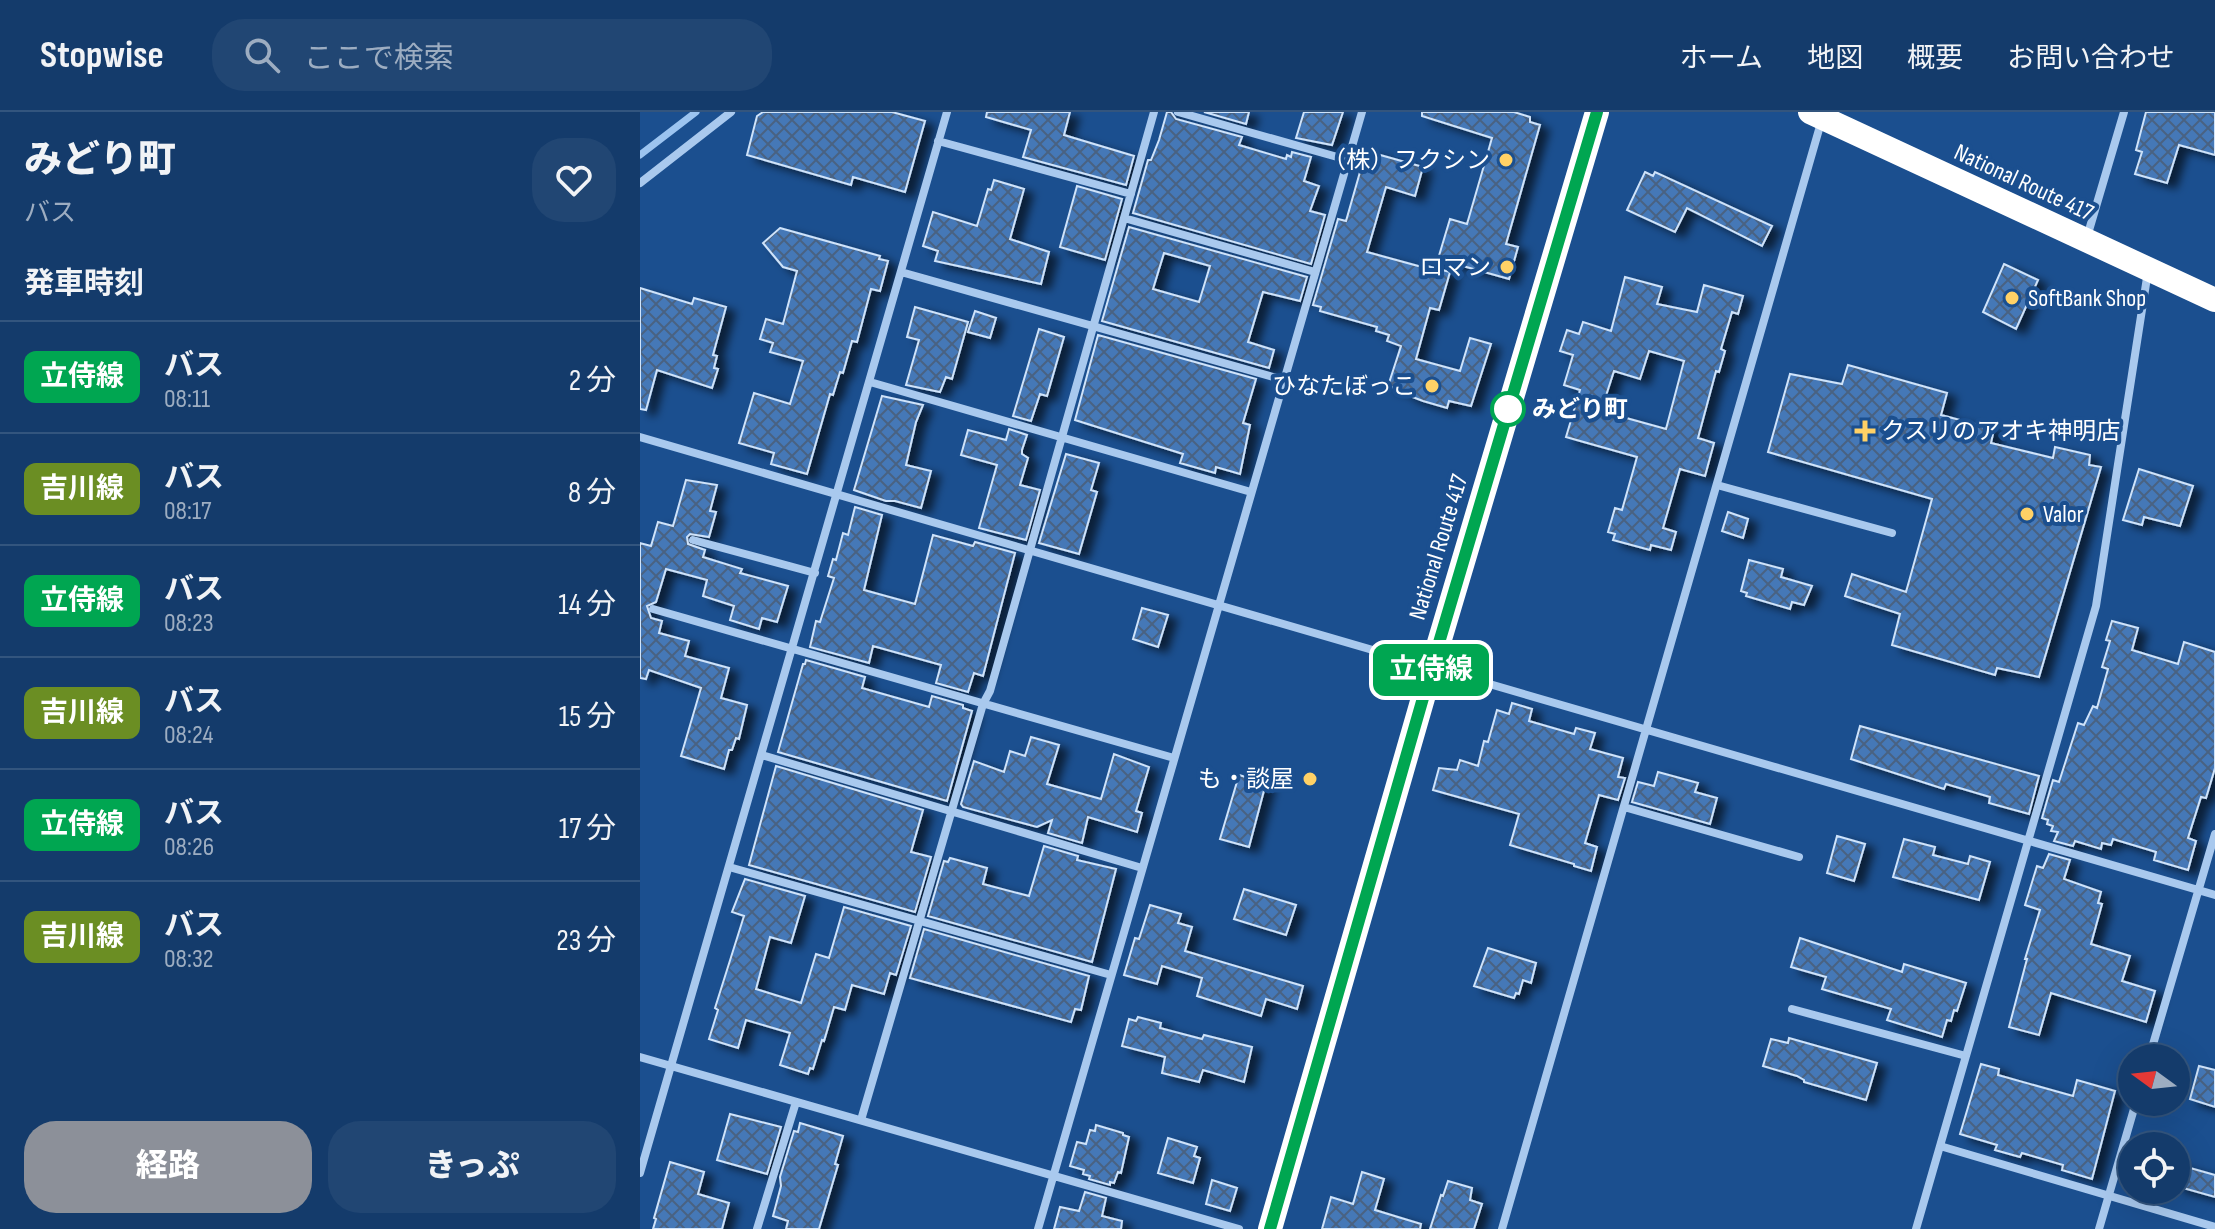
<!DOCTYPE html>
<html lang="ja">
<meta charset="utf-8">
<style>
:root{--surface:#143b6b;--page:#214673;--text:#f1f3f6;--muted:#9dadc1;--line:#33557e;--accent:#8c9099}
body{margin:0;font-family:"Sofia Sans Condensed","Noto Sans JP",sans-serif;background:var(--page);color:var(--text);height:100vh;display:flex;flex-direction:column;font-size:30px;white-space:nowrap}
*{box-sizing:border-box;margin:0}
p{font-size:26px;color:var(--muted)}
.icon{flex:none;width:44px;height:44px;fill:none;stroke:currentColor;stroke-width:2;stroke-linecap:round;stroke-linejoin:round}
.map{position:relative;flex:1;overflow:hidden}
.details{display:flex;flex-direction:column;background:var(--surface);width:640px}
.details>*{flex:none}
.badge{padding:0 16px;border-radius:12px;font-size:28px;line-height:52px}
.needle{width:52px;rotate:285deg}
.fabs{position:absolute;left:1478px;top:932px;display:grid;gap:16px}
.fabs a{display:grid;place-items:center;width:72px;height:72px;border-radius:50%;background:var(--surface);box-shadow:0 8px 32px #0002,0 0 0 2px var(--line);font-size:40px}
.map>.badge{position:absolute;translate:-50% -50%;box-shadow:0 0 0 4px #fff}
h2{padding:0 24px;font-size:30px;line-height:72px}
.round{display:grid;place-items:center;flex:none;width:84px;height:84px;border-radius:32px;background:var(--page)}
.overview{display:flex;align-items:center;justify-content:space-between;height:136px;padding:0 24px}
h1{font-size:38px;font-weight:800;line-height:60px}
.cta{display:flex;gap:16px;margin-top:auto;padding:16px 24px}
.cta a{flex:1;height:92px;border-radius:32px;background:var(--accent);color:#fff;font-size:32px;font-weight:800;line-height:92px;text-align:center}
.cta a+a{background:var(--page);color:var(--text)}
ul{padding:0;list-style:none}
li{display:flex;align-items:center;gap:24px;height:112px;padding:0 24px;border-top:2px solid var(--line)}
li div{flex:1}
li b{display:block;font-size:30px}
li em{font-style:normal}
li .badge{min-width:88px;font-weight:700;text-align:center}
header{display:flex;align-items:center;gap:48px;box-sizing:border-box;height:112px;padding:0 40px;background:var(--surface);border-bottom:2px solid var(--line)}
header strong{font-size:38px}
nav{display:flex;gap:44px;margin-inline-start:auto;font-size:28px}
.search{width:560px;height:72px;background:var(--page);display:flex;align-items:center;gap:20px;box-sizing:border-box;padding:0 28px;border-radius:32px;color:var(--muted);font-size:30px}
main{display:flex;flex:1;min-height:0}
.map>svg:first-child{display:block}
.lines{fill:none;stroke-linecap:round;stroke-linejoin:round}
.stream{stroke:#9cc4f0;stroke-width:7}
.building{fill:url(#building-cross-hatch);stroke:#cfe3fa;stroke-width:2;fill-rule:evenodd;filter:url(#shadow)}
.street{stroke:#a9c9ee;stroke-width:8}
.highway{stroke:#fff;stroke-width:24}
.line-casing{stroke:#fff;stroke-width:18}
.line{stroke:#00a651;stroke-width:12}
.poi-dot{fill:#ffd166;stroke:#1b4f8f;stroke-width:3}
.stop-dot{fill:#fff;stroke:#00a651;stroke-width:4}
.labels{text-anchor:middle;stroke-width:8;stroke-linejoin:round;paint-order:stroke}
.poi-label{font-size:24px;fill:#fff;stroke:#1b4f8f;text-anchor:end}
.street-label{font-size:24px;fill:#fff;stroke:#1b4f8f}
.stop-label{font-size:24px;font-weight:bold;fill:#fff;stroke:#1b4f8f;text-anchor:start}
</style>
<header>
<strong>Stopwise</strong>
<div class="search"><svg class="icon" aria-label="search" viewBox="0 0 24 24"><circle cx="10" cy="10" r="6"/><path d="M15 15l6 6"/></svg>ここで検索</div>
<nav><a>ホーム</a><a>地図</a><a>概要</a><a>お問い合わせ</a></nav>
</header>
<main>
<section class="details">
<div class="overview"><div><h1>みどり町</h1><p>バス</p></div><a class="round"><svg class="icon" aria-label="heart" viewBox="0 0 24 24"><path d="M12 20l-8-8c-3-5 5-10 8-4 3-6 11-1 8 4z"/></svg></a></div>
<h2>発車時刻</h2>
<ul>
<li><span class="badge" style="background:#00a651;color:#fff">立侍線</span><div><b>バス</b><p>08:11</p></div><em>2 分</em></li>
<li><span class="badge" style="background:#6b8e23;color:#fff">吉川線</span><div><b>バス</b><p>08:17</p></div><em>8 分</em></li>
<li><span class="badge" style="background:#00a651;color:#fff">立侍線</span><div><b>バス</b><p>08:23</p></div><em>14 分</em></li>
<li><span class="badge" style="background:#6b8e23;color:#fff">吉川線</span><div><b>バス</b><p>08:24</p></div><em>15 分</em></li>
<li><span class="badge" style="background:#00a651;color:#fff">立侍線</span><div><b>バス</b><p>08:26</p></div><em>17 分</em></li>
<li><span class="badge" style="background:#6b8e23;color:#fff">吉川線</span><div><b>バス</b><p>08:32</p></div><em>23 分</em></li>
</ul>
<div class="cta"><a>経路</a><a>きっぷ</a></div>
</section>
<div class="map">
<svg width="1575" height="1117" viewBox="0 0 1575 1117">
<defs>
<pattern id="building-cross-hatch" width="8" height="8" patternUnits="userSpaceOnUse" patternTransform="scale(2)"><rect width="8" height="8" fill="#4478b7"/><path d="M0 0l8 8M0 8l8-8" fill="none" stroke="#486282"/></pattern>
<filter id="shadow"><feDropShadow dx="9" dy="5" stdDeviation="4" flood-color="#0009"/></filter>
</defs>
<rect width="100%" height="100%" fill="#1b4f8f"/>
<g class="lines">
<path class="stream" d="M0 43 56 0"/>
</g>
<path class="building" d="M123 0H252L285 9 265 80 213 65 211 73 107 43 117 4Z
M347 0H430L424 23 494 44 486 73 383 45 391 18 346 5Z
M527 0H531L536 7 602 25 599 33 646 47 647 43 651 45 652 40 671 45 664 69 679 74 670 99 685 103 671 152 493 101 508 48H511L519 28Z
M564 0H609L606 12Z
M664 0H703L692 33 656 26Z
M782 0H874L890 5V10L900 13 866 132 878 135 869 167 798 147 810 107 827 112 852 26 782 4Z
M1506 0H1575V43L1539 33 1527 71 1495 62 1502 40 1496 38Z
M726 39 783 55 775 84 746 75 727 140 782 155 783 153 810 160 799 198 790 196 776 247 820 259 830 226 851 232 831 294 809 289 807 296 783 289 767 283 768 280 748 274 761 234 747 229 749 223 736 219 737 215 680 199 681 195 673 193 698 107 706 109Z
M1005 60 1013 64 1015 60 1132 114 1122 134 1047 96 1035 120 987 98Z
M354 68 384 77 370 127 409 140 401 172 295 149 298 139 283 134 293 100 337 114 348 77 351 78Z
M437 74 482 87 465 148 420 135Z
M489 115 667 165 660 189 623 180 608 230 634 238 629 256 462 209ZM524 141 570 154 559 190 513 177Z
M140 116 240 144 239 147 248 149 240 179 231 177 217 230 212 229 203 261 200 260 193 283 190 282 167 362 131 352 134 341 99 331 114 281 150 292 163 249 130 240 133 231 120 227 126 207 143 212 157 159 143 155 123 131Z
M1364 152 1398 168 1376 217 1343 200Z
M985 165 1022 175 1017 192 1057 200 1064 173 1103 184 1098 202 1092 200 1081 237 1085 239 1079 260 1076 259 1058 326 1074 331 1065 364 1040 357 1023 416 1036 420 1031 438 1011 433 1010 438 973 428 975 422 968 420 975 396 982 398 997 345 926 325 940 278 924 273 933 243 920 239 927 218 939 222 943 210 971 219ZM1009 239 1044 249 1026 317 961 299 974 259 1000 267Z
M0 176 52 192 54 186 86 195 73 243 77 244 74 256 78 257 72 276 17 258 6 298 0 297Z
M275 195 328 210 312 267 306 265 300 280 266 273 279 228 267 225Z
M335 199 356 206 350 226 328 220Z
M399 217 424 225 407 284 400 282 391 309 373 304Z
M458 223 616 267 603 311 610 313 600 362 576 355 575 361 540 351 543 342 435 308Z
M1208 253 1307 281 1301 303 1354 317 1351 331 1413 346 1415 335 1450 343 1449 353 1461 355 1399 565 1357 556 1355 563 1252 533 1260 502 1205 484 1212 462 1266 480 1292 387 1128 340 1150 262 1202 272Z
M242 284 283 293 276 310 266 353 291 359 281 396 255 389H246L214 378Z
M369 317 387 323 382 338V342L388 346 380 373 400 378 386 428 339 416 357 353 321 343 328 318 366 328Z
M426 342 459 351 451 378 457 380 439 442 399 431Z
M1499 357 1553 374 1540 414 1504 405 1502 413 1483 408Z
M46 368 77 373 70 399 76 400 69 425 50 422 47 425 48 432 65 438 63 445 102 457 100 461 148 474 137 510 122 506 119 517 90 508 94 494 63 484 67 468 26 457 16 490 7 494 11 506 22 509 19 521 49 529 45 544 89 556 81 586 107 593 99 627 96 626 92 638H89L84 657 41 644 61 576 9 558 6 567 0 566V431L11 434 18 410 33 414Z
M215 395 242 403 224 478 275 492 293 423 333 434 335 430 375 441 343 564 334 561 328 580 296 571 301 553 233 534 229 551 170 535 176 509 180 510 194 466 188 464 193 447 196 448 203 421 208 423Z
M1088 400 1108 407 1103 426 1082 419Z
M1109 448 1143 457 1141 465 1172 474 1164 493 1152 490 1150 497 1106 484 1107 481 1101 479Z
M502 496 528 503 518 535 493 527Z
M1472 509 1498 516 1492 538 1538 552 1544 530 1575 540V656L1566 686 1561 685 1548 726 1556 729 1548 758 1514 748 1516 740 1473 727 1471 733 1462 731 1461 737 1435 729 1433 734 1414 729 1418 720 1411 719 1413 714 1407 712 1408 708 1402 706 1413 668 1419 670 1438 611 1444 613 1453 594 1457 596 1468 557 1462 555 1470 529 1466 528Z
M166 548 225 565 222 576 289 595 292 584 323 593V596L332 599 307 689 138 640 163 552H165Z
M872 591 892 597 889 609 934 622 936 616 955 621 950 637 983 646 978 665 985 666 978 688 959 683 945 731 957 735 951 759 934 754V752L870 733 879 702 793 678 799 656 817 658 820 648 838 654 844 629 848 630 857 598 869 602Z
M1220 614 1399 664 1389 702 1349 691 1350 685 1306 672 1304 677 1211 647Z
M391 625 419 633 407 672 461 687 474 642 509 655 496 699 502 701 497 720 448 705 442 731 408 721 412 708 397 715 323 695 321 692 334 649 364 660 370 639 385 644Z
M136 654 283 698 271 740 291 745 275 800 109 753Z
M1018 660 1058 671 1055 680 1077 686 1070 712 992 690 998 670 1014 674Z
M599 663 626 671 609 735 580 727Z
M1197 724 1225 732 1214 769 1187 761Z
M1264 727 1295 735 1293 743 1328 752 1330 744 1350 750 1339 788 1253 765Z
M404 734 438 744 437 748 476 757 452 850 288 804 304 749 308 750 310 746 347 756 343 772 389 784Z
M1409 742 1430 748 1424 767 1461 780 1458 791 1462 792 1451 832 1490 844 1482 869 1515 879 1506 910 1411 881 1399 923 1369 915 1387 847H1385L1400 798 1385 793 1397 754 1403 756Z
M105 767 165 784 151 831 130 825 116 877 161 891 176 842 189 846 204 795 271 814 256 863 250 861 244 882 212 873 205 898 194 895 184 929 182 928 173 957 170 956 168 962 140 953 150 921 106 908 98 936 69 927 78 898 75 896 104 804 92 800Z
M604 777 656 793 646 823 594 807Z
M510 793 541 802 538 811 552 815 545 839 663 874 657 897 626 887 621 904 557 884 562 866 522 854 517 872 484 863 495 826 499 827Z
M284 817 449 864 441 898 435 897 431 910 270 866Z
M1160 826 1262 860 1264 852 1326 871 1317 899 1314 898 1311 909 1307 908 1302 925 1247 908 1251 897 1182 877 1186 865 1151 855Z
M848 836 896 851 891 871 883 868 879 882 876 881 874 886 834 874Z
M498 905 521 911 520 916 562 927 564 923 612 935 604 970 563 958 559 970 522 961 525 945 482 934 489 907 496 909Z
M1149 926 1237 951 1226 988 1164 970V968L1157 964 1123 954 1131 927 1148 931Z
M1341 952 1359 957 1358 963 1433 984 1437 968 1475 979 1452 1067 1422 1058 1423 1053 1382 1041 1380 1045 1355 1038 1357 1033 1320 1022Z
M1559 954 1575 958V995L1550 987Z
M90 1002 141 1015 127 1062 77 1048Z
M160 1011 203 1024 195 1052 198 1053 179 1117H146L148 1109 133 1104 141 1074 140 1065 154 1019 158 1020Z
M456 1013 483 1021V1023L489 1025 481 1061 478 1060 474 1071 470 1070V1073L449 1067 450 1064 443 1062 444 1058 430 1054 437 1030 446 1032 450 1018 455 1019Z
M528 1026 557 1035 554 1044 560 1046 553 1071 518 1061Z
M30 1050 64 1060 58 1082 89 1091 82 1117H13L16 1107 14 1106Z
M1536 1052 1575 1063V1085L1536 1074Z
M722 1060 744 1067 735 1098 781 1112 780 1117H682L691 1085 713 1092Z
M572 1068 597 1076 590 1099 566 1092Z
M808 1069 832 1076 830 1088 842 1092 834 1117H790L801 1083 803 1084Z
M445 1080 466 1086 462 1104 482 1109 481 1117H414L420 1095 439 1099Z"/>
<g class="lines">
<path class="street" d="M538 0 708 48
M298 29 491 82
M0 71 91 0
M484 106 675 160
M1447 125 1484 0
M261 160 644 268
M230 270 611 380
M0 325 1575 783
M1077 373 1252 421
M53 428 175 461
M13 497 534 646
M122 643 502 756
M984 695 1159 745
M89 755 471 863
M1152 897 1326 944
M0 945 599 1117
M1509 946 1575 722
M221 1008 343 592 350 579 514 0
M1300 1034 1575 1115
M0 1061 307 0
M117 1117 156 990
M398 1117 722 0
M862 1117 1182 7
M1276 1117 1456 494 1508 159
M1459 1117 1496 990"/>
<path class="highway" d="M1170 0 1575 188
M630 1117 798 534 957 0"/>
</g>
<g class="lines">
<g class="line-casing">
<path id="line" d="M630 1117 798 534 957 0"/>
</g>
<use href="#line" class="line"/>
</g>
<g class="poi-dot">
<circle cx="866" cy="48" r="8"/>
<circle cx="867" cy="155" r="8"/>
<circle cx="1372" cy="186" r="8"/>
<circle cx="792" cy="274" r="8"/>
<path d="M1221 307h8v8h8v8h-8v8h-8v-8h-8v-8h8z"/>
<circle cx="1387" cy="402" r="8"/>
<circle cx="670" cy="667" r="8"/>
</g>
<circle class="stop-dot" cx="868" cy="297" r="16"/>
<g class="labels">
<g class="poi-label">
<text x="850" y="56">（株）フクシン</text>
<text x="851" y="163">ロマン</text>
<text x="1388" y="194" text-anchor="start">SoftBank Shop</text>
<text x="776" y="282">ひなたぼっこ</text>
<text x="1241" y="327" text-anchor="start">クスリのアオキ神明店</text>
<text x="1403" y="410" text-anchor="start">Valor</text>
<text x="654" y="675">も・談屋</text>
</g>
<g class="street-label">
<text transform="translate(1384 70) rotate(25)" y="8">National Route 417</text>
<text transform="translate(798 435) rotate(-73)" y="8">National Route 417</text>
</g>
<g class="stop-label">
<text x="892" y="305">みどり町</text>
</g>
</g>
</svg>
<div class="fabs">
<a><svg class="needle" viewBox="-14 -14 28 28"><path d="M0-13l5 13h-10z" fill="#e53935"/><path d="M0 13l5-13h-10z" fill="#9dadc1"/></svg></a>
<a><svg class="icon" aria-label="locate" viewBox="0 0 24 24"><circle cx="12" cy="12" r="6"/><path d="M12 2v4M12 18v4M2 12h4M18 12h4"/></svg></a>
</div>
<b class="badge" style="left:791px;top:558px;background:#00a651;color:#fff">立侍線</b>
</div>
</main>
